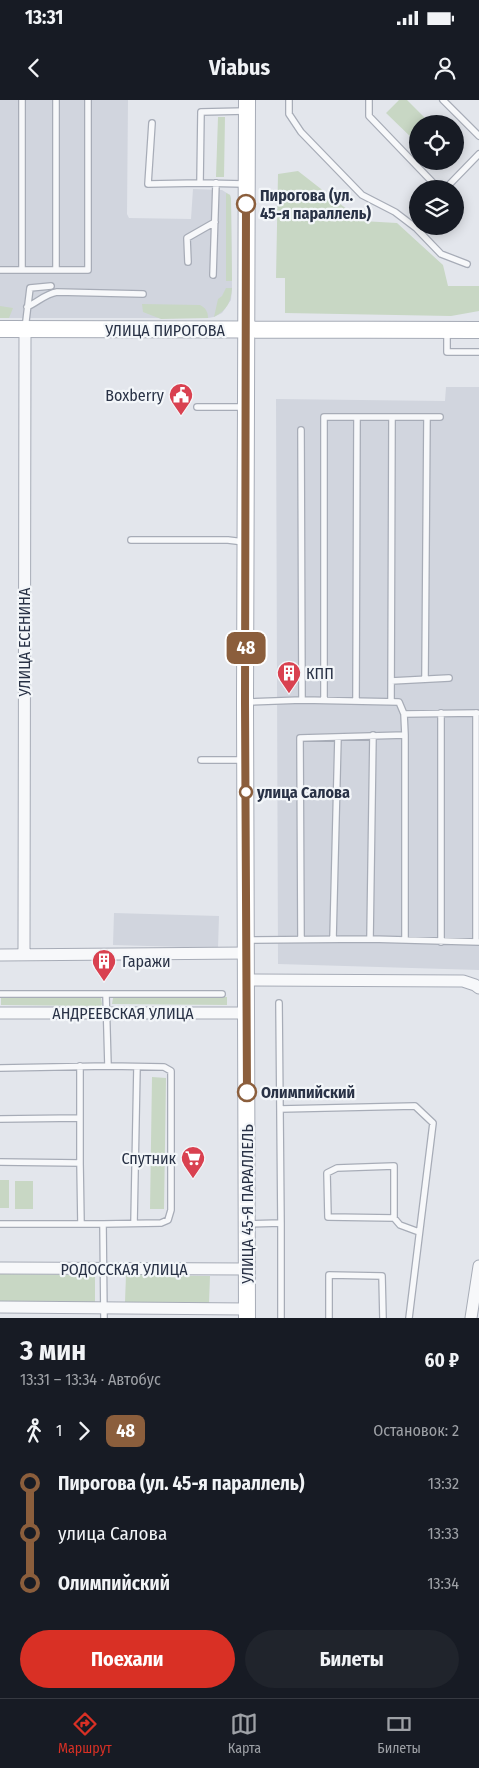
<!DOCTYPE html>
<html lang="ru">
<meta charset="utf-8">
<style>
:root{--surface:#171b24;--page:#20242c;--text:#f1f3f6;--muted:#9ea1a6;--line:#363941;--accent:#d93025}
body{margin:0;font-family:"Fira Sans Condensed",sans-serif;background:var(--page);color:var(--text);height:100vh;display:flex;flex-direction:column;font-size:19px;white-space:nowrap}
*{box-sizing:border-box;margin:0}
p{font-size:16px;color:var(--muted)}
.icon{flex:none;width:28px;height:28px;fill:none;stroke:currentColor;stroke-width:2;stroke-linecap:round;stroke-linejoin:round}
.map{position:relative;height:1218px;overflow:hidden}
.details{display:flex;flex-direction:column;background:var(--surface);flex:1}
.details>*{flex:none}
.badge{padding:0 10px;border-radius:8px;font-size:18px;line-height:32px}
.tools{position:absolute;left:409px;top:15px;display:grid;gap:10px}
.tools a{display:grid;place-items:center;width:55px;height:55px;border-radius:50%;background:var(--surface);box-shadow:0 2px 12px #0003;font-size:25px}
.map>.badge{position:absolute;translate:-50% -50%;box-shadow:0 0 0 2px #fff}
.legs{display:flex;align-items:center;gap:8px;height:55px;padding:0 20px;font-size:16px}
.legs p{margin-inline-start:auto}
.headline{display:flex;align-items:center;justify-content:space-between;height:85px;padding:0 20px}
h1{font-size:28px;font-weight:700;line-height:38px}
.action{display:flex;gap:10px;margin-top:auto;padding:10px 20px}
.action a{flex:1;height:58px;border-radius:30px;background:var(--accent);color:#fff;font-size:20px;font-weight:700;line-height:58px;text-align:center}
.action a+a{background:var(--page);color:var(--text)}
ul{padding:0 20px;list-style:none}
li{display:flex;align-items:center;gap:18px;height:50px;font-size:19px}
li i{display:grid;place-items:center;width:8px;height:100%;margin:0 6px;background:currentColor}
li i::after{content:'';width:12px;height:12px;margin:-6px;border:4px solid;border-radius:50%;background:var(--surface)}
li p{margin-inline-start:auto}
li:first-child i{background:linear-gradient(#0000 50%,currentColor 0)}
li:last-child i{background:linear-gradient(currentColor 50%,#0000 0)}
.status{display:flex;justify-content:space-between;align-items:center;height:35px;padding:0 25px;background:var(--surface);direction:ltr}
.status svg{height:14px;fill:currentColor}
header{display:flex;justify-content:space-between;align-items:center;height:65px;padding:0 20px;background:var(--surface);font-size:22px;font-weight:700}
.tabs{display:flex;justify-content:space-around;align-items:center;height:70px;border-top:1px solid var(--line);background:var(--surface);font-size:14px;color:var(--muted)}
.tabs a{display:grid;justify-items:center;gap:2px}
.tabs .on{color:var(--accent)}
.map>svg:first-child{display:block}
.built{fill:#d1d5de}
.green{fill:#c8d7c4}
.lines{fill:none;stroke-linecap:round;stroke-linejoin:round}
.service-casing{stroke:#a7acb7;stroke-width:8}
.minor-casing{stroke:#a7acb7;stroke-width:13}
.secondary-casing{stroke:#a7acb7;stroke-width:18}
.service{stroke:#f7f8fa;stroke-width:5.5}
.minor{stroke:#f7f8fa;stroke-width:11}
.secondary{stroke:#fff;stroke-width:16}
.line-1-casing{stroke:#fff;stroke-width:11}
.line-1{stroke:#8b5e3c;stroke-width:8}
.stop-1-dot{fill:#fff;stroke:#8b5e3c;stroke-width:2.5}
.labels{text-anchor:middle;stroke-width:4.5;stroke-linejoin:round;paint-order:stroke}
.stop-label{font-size:16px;font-weight:bold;fill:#293246;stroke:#f3f6f9;text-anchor:start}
.street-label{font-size:16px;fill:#293246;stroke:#f3f6f9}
.poi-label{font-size:16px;fill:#293246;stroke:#f3f6f9;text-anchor:end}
</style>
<div class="status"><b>13:31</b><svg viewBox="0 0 49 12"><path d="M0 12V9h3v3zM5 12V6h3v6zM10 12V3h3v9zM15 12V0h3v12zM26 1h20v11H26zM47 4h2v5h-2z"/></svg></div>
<header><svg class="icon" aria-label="back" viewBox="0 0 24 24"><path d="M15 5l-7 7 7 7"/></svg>Viabus<svg class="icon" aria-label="person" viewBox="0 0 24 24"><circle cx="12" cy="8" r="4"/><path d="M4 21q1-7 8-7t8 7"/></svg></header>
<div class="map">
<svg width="479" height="1218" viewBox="0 0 479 1218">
<rect width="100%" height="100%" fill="#e3e6ec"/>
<path class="built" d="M0 0H128L127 114 129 118 191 119 193 89 222 90 230 95 231 99 232 188 231 200 222 213 214 217 208 218H0Z
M446 287H479V870L278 864 276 299 445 301Z
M114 813 219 816 218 848 113 845Z"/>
<path class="green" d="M399 0H407L431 24H418L417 43 386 13Z
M218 17H225L224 77H216Z
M298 71 362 121 397 123 443 165 448 186H479V211L451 216 285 213V178H276L278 74Z
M226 93 230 95 231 99 232 181H226Z
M226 188H232C231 202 227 210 214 217L218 199 222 196Z
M142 204 200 205C206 208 208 212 208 218L161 219 143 212Z
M0 206 13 208 9 218H0Z
M227 897V905L112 904 113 898Z
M1 898H101L102 904 101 906 1 905Z
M152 977 166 978 164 1109H150Z
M0 1080H9V1108H0Z
M15 1081H33V1109H15Z
M0 1174 95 1175V1202H0Z
M126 1175 210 1176 209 1203 125 1202Z"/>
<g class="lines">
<g class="service-casing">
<path id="service" d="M56 0V170
M289 0V14L301 32 362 95 395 112 416 128 418 126
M369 0V16L439 89
M443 0 479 36
M152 23 148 84 200 83 244 84
M200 83 201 12 246 11
M445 89 479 54
M416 128 441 154 467 164
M188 162 187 138 215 122
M0 170H88V0
M22 170V0
M213 175 216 83
M27 207C38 202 45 194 57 192L143 194
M25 229 30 188 51 186
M447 232V252H479
M197 307H244
M301 330 302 600
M131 440H228L244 442
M425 578 427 317
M391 581 449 578
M324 600V317H440
M356 600 357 318
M391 601 392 318
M247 602 302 600 399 602 404 614 405 635V840
M476 613V842
M404 614 477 613
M201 660H244
M301 839 300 638 405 635
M333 839 338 637
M370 839 373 635
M247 840 370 839 479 842
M441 842V613
M0 894H222
M0 968 108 966
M280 1009 415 1006 433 1023 409 1218
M80 1018V966
M0 1019 80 1018V1063L0 1062
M80 1063 81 1124
M394 1118V1066L337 1068 327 1073 328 1117 394 1118 400 1125 419 1132
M134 1123 137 967
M281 1123V1218
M0 1124H103
M249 1124 281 1123 279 903
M104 1218 103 1124 161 1123 168 1120 171 1110V971L164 967 108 966 106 895
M329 1218V1175L382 1176 383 1218"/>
</g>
<g class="minor-casing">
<path id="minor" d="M0 855 247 853
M24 855 25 229
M247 880 463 881 475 885 479 888
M0 913H246
M0 1168 247 1169
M0 1207 247 1209
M471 1218 479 1166"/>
</g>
<g class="secondary-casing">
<path id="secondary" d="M247 0 245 602 247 1218
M0 229 479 230"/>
</g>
<use href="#service" class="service"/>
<use href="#minor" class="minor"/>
<use href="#secondary" class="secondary"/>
</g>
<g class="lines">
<g class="line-1-casing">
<path id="line-1" d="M246 104 245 602 247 992"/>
</g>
<use href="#line-1" class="line-1"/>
</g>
<defs>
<g id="civic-pin" transform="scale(1.25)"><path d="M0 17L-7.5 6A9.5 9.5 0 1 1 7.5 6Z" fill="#d94150" stroke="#f3f6f9"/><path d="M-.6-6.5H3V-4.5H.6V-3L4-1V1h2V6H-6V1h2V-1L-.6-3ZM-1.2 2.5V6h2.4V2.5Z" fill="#fff"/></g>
<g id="building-pin" transform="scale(1.25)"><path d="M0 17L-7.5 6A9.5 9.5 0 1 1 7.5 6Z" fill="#d94150" stroke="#f3f6f9"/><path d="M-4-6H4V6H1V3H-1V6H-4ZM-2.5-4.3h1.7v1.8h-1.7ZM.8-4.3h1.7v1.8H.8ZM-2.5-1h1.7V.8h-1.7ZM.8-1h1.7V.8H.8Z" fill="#fff"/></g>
<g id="supermarket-pin" transform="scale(1.25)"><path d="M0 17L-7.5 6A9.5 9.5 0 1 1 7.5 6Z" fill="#d94150" stroke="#f3f6f9"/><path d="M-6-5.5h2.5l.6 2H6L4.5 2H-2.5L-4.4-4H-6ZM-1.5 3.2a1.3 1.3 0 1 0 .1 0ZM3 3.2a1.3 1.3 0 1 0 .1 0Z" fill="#fff"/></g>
</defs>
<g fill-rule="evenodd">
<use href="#civic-pin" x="181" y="295"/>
<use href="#building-pin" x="289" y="573"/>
<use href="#building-pin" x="104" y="861"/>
<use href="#supermarket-pin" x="193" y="1058"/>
</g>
<g class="stop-1-dot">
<circle cx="246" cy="104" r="9"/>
<circle cx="246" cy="692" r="6"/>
<circle cx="247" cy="992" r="9"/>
</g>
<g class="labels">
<g class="stop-label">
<text x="260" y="101">Пирогова (ул.<tspan x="260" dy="18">45-я параллель)</tspan></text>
<text x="257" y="698">улица Салова</text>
<text x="261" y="998">Олимпийский</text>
</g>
<g class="street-label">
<text x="165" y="236">УЛИЦА ПИРОГОВА</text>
<text transform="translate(24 542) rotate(-90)" y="6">УЛИЦА ЕСЕНИНА</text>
<text x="123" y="919">АНДРЕЕВСКАЯ УЛИЦА</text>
<text transform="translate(247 1104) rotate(-90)" y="6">УЛИЦА 45-Я ПАРАЛЛЕЛЬ</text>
<text x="124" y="1175">РОДОССКАЯ УЛИЦА</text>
</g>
<g class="poi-label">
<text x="164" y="301">Boxberry</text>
<text x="306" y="579" text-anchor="start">КПП</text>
<text x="122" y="867" text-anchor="start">Гаражи</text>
<text x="176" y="1064">Спутник</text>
</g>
</g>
</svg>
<div class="tools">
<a><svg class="icon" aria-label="locate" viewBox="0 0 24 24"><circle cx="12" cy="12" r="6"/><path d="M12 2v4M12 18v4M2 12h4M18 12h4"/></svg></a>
<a><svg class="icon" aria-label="layers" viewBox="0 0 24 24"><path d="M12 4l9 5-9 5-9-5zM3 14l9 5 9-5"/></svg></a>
</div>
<b class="badge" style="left:246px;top:548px;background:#8b5e3c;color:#fff">48</b>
</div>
<section class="details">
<div class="headline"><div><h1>3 мин</h1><p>13:31 – 13:34 · Автобус</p></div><b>60 ₽</b></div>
<div class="legs"><svg class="icon" aria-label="walk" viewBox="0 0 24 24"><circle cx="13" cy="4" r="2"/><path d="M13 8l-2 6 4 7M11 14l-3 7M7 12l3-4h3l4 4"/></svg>1<svg class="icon" aria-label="forward" viewBox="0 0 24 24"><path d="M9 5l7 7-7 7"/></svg><b class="badge" style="background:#8b5e3c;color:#fff">48</b><p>Остановок: 2</p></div>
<ul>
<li><i style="color:#8b5e3c"></i><b>Пирогова (ул. 45-я параллель)</b><p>13:32</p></li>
<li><i style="color:#8b5e3c"></i><span>улица Салова</span><p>13:33</p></li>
<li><i style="color:#8b5e3c"></i><b>Олимпийский</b><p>13:34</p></li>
</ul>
<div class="action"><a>Поехали</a><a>Билеты</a></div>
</section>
<nav class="tabs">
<a class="on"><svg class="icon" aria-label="directions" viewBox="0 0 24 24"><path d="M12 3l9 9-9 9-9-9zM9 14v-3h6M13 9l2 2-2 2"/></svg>Маршрут</a>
<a><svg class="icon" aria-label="map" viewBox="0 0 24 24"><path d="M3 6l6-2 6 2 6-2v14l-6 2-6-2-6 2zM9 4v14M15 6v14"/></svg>Карта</a>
<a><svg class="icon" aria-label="tickets" viewBox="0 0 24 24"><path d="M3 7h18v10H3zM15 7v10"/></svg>Билеты</a>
</nav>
